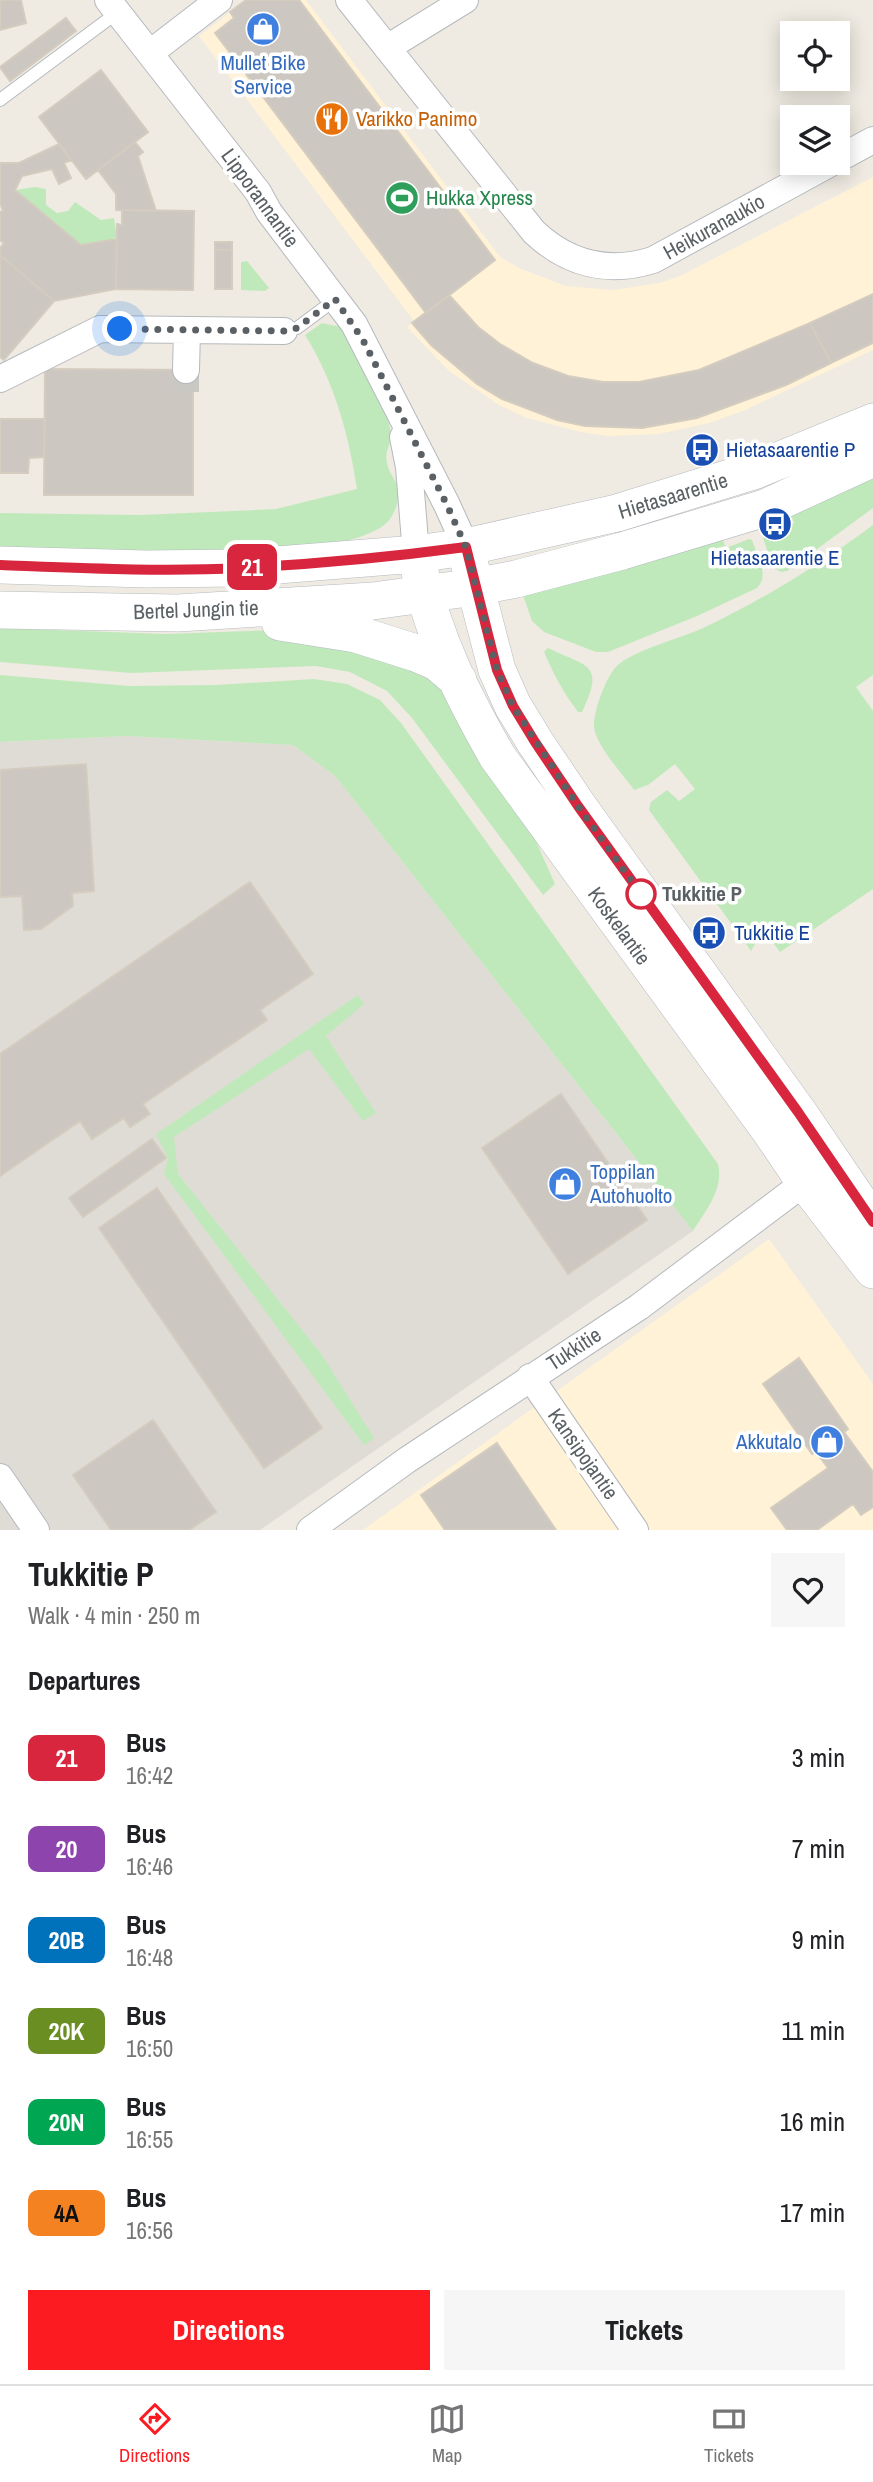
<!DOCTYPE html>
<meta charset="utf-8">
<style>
:root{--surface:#fff;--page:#f6f6f6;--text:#202124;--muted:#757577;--line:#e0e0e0;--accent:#fb1b20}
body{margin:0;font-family:"Archivo Narrow",sans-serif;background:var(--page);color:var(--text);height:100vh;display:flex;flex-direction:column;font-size:26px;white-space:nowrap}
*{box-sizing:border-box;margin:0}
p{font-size:23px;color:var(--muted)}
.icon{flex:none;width:38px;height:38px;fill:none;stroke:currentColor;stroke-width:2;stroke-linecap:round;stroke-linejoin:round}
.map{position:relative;height:1530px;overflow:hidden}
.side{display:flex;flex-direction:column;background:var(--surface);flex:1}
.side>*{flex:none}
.badge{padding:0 14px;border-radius:10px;font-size:24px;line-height:46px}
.tools{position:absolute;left:780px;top:21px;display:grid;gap:14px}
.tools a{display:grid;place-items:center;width:70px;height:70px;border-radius:0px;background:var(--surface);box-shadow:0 4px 18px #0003;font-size:35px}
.you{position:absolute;width:35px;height:35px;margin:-18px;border:5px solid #fff;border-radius:50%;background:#1a73e8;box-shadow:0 0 0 10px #1a73e833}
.map>.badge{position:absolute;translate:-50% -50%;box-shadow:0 0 0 4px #fff}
h2{padding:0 28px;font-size:26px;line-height:63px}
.round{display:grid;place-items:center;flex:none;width:74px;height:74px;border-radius:0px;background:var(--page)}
.summary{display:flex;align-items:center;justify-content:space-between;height:119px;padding:0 28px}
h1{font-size:33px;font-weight:700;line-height:52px}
.primary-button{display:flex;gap:14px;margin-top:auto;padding:14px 28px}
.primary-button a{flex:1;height:80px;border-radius:0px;background:var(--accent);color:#fff;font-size:28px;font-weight:700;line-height:80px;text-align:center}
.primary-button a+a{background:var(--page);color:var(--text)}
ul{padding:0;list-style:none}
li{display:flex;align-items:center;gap:21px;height:91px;padding:0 28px}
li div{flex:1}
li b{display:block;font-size:26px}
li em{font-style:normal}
li .badge{min-width:77px;font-weight:700;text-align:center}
.tab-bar{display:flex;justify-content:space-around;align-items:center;height:98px;border-top:2px solid var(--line);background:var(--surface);font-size:19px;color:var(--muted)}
.tab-bar a{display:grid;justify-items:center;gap:4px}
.tab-bar .selected{color:var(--accent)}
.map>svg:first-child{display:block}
.commercial{fill:#fff2d7}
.industrial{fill:#dfdcd6}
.green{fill:#c0e9bb}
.building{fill:#ccc7c1;stroke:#d4ccbf;stroke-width:2}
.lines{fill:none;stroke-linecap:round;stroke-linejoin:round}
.street-tunnel{stroke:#cac8c2;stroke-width:26;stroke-dasharray:26 13;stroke-linecap:butt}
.lane-casing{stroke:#b5b9be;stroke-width:14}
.street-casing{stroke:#b5b9be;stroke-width:28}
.secondary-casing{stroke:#b5bac0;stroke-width:38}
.lane{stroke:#fff;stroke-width:12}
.street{stroke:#fff;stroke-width:26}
.secondary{stroke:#fff;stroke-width:37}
.line-casing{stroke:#fff;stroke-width:16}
.line{stroke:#d7263d;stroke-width:10}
.walk{stroke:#5a6064;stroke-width:7;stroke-dasharray:0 12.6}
.stop-dot{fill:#fff;stroke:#d7263d;stroke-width:3.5}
.labels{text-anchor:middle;stroke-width:7;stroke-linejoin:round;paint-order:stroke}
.shop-label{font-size:21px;fill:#366cbe;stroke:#fff}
.food-label{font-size:21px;fill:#c56008;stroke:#fff;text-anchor:start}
.street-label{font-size:21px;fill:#5a6064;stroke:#fff}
.leisure-label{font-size:21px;fill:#27864d;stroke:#fff;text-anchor:start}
.transit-label{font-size:21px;fill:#164399;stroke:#fff;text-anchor:start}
.stop-label{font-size:21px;font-weight:bold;fill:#5a6064;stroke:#fff;text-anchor:start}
</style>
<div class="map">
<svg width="873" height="1530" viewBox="0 0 873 1530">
<rect width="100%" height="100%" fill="#efebe2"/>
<path class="commercial" d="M246 0H306L500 257 521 269 566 286 613 290 660 283 682 275 873 177V350L745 410 709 423 659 434 607 436 581 432 527 418 499 405 449 371 407 327 414 321 199 36Z
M769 1239 873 1384V1530H363Z"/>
<path class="industrial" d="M126 736 293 745 335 776 693 1231 260 1530H0V742Z"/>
<path class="green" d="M35 187 46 189V205L57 213 68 211 75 202 101 220 114 218 117 239 81 245 15 190Z
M247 261 269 288 265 291 241 290V262Z
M322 323 341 327C354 352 388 408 391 433 392 444 384 450 387 463 392 483 404 482 396 507 393 516 388 523 380 528 342 549 292 548 250 551 167 556 84 554 0 553V513L140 515 276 509 357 489C349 435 334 381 305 335Z
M873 467V508L787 571 781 572 773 567 763 538 765 533 794 523 790 512Z
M873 525V675L856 687 873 711V889L780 952 761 927 760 935 751 951 649 810 651 802 667 790 679 801 695 789 675 764 648 785 634 790C623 774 596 746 594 727 593 712 607 673 619 664 640 648 679 639 703 628 764 599 819 565 873 525Z
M722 538 726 548 749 539 752 540C757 556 770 575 757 588L697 616 608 652H596L544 632 532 621 523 595Z
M0 628 165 634 277 630 308 633 443 680 530 828 555 884 543 895 412 718 387 691 350 672 316 666 131 673 0 662Z
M548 648C586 667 606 662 582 712H578C564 694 553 673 544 652Z
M0 675 129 686 216 685 314 679 347 684 380 700 401 723 718 1164C724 1189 706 1210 693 1231L335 776 293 745 126 736 0 742Z
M358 995 364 1004 326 1036 376 1113 363 1121 309 1049 174 1137 178 1174 322 1355 374 1438 364 1445 164 1174 168 1158 156 1134Z"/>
<path class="building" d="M0 0H21L26 23 0 30Z
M246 0H299L495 260 426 313 215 33 234 18 230 12Z
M66 18 76 31 10 81 0 67Z
M101 70 148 132 86 179 39 117Z
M135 142 143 152 138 156 156 211 116 210V194L98 170Z
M59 144 71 160 64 163 71 178 59 184 52 169 22 176 15 190 81 245 117 239 116 289 54 301 0 255V248L4 243 0 240V212L3 211 0 202V163H19Z
M122 210 194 211 193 290 116 289 117 224 122 225Z
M215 242H232V250H215Z
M215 250H232V289H215Z
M0 255 54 301 4 360 0 357Z
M873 294V343L831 363 810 323Z
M449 295 478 327 500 344 533 363 568 376 603 382H639L699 370 810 323 831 363 786 385 697 418 642 428 585 426 557 420 502 399 477 384 431 345 412 323Z
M45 369 193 370V495H44Z
M0 419H45L44 457 29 458 28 473H0Z
M86 764 94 891 72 893 73 906 41 929 24 930 22 896 0 897V770Z
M250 882 313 974 260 1010 267 1020 143 1104 150 1114 130 1127 124 1118 92 1139 80 1121 0 1176V1054Z
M561 1094 647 1220 568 1274 482 1148Z
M152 1139 166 1158 83 1217 69 1198Z
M157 1188 322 1428 264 1468 99 1228Z
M799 1358 848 1429 844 1432 873 1472V1507L861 1515 853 1504 817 1530H787L771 1508 828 1468 816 1452 812 1454 763 1384Z
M153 1420 216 1512 189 1530H111L73 1475Z
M497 1443 556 1530H445L421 1495Z"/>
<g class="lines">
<path class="street-tunnel" d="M186 392V370"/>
<g class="lane-casing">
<path id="lane" d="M0 100 118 12
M284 331 297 328 336 299"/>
</g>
<g class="street-casing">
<path id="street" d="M108 0 258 192 269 212 354 324 447 505 466 547
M349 0 534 232C568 264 608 274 653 260L831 163
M387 48 465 0
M150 53 219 0
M838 159 873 140
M186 370 187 330
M0 379 100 329 284 331
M403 437 409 467 416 554
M530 1377 635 1530
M0 1477 36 1530
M310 1530 407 1460 639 1307 817 1173"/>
</g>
<g class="secondary-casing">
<path id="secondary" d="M469 562 497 670 513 706 535 742 578 806 798 1112 873 1222
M0 565 146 569 240 568 416 554 466 547 617 513 756 470 873 422
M420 572C433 637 464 698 497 756L769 1129 805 1182 873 1270
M0 610 178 613 373 601 475 587 516 579 622 551 765 508 873 458
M280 622 356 634 416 653 437 662 458 680"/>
</g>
<use href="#lane" class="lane"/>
<use href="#street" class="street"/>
<use href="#secondary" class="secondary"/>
</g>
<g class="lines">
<g class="line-casing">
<path id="line" d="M0 565C80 568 161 572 241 568 316 564 391 557 466 547L497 670 513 706 535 742 578 806 798 1112 873 1222"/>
</g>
<use href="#line" class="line"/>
<path class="walk" d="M120 329 284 331 297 328 335 299 363 340 447 505 466 547 497 670 513 706 578 806 641 894"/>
</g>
<defs>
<g id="shop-disc" transform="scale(1.75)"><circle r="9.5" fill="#3f7fe0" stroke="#fff"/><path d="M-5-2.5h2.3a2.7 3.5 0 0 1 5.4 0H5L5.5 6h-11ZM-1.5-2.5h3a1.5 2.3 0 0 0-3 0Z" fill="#fff"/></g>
<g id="restaurant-disc" transform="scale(1.75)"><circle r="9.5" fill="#e8710a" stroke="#fff"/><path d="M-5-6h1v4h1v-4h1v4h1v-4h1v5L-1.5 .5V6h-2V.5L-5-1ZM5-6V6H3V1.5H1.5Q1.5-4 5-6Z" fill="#fff"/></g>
<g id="stadium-disc" transform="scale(1.75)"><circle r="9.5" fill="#2e9e5b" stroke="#fff"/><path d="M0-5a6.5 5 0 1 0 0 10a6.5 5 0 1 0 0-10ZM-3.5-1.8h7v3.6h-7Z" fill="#fff"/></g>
<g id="bus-disc" transform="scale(1.75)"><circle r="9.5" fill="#1a4fb4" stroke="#fff"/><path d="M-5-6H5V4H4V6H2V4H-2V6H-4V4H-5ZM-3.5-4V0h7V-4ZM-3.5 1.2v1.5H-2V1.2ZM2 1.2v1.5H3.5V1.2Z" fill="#fff"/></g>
</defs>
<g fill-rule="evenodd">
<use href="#shop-disc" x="263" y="29"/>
<use href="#restaurant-disc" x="332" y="119"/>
<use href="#stadium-disc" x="402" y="198"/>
<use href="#bus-disc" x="702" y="450"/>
<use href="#bus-disc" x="775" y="524"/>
<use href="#bus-disc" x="709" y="933"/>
<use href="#shop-disc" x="565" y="1184"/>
<use href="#shop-disc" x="827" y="1442"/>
</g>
<circle class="stop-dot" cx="641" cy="894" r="14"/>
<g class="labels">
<g class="shop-label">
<text x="263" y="70">Mullet Bike<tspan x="263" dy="24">Service</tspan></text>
<text x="590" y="1179" text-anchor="start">Toppilan<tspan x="590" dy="24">Autohuolto</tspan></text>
<text x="802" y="1449" text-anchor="end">Akkutalo</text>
</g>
<g class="food-label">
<text x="356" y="126">Varikko Panimo</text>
</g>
<g class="street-label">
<text transform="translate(260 198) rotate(54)" y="7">Lipporannantie</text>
<text transform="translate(714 227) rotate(-29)" y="7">Heikuranaukio</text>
<text transform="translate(673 496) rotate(-17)" y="7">Hietasaarentie</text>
<text transform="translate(196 610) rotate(-2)" y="7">Bertel Jungin tie</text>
<text transform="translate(619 926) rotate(54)" y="7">Koskelantie</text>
<text transform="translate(574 1349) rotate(-33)" y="7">Tukkitie</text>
<text transform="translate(583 1454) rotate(55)" y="7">Kansipojantie</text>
</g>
<g class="leisure-label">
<text x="426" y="205">Hukka Xpress</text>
</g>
<g class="transit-label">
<text x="726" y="457">Hietasaarentie P</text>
<text x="775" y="565" text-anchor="middle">Hietasaarentie E</text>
<text x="734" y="940">Tukkitie E</text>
</g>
<g class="stop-label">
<text x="662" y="901">Tukkitie P</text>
</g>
</g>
</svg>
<div class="tools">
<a><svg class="icon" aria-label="locate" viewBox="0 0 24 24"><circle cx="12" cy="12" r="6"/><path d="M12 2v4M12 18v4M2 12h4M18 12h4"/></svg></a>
<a><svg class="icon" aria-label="layers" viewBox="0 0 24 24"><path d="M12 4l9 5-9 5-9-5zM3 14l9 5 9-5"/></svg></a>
</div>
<div class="you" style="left:120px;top:329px"></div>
<b class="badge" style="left:252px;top:567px;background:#d7263d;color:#fff">21</b>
</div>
<section class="side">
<div class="summary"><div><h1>Tukkitie P</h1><p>Walk · 4 min · 250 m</p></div><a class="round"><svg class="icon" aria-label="heart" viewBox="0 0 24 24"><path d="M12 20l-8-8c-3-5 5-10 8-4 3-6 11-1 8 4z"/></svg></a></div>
<h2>Departures</h2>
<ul>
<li><span class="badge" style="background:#d7263d;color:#fff">21</span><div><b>Bus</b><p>16:42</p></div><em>3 min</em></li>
<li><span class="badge" style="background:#8e44ad;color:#fff">20</span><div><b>Bus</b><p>16:46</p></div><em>7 min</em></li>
<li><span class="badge" style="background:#0072bc;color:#fff">20B</span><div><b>Bus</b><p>16:48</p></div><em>9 min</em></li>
<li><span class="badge" style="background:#6b8e23;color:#fff">20K</span><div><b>Bus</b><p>16:50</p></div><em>11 min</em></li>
<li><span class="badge" style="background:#00a651;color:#fff">20N</span><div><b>Bus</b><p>16:55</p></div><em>16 min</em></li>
<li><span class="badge" style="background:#f58220;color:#111">4A</span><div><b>Bus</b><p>16:56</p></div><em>17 min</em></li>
</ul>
<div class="primary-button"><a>Directions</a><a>Tickets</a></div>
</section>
<nav class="tab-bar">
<a class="selected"><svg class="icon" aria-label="directions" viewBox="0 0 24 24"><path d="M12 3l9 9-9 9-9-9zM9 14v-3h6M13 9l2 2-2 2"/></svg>Directions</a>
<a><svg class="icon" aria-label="map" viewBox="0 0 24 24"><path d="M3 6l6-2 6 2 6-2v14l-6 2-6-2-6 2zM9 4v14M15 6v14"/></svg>Map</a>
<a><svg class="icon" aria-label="tickets" viewBox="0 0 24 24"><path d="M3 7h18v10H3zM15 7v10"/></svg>Tickets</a>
</nav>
